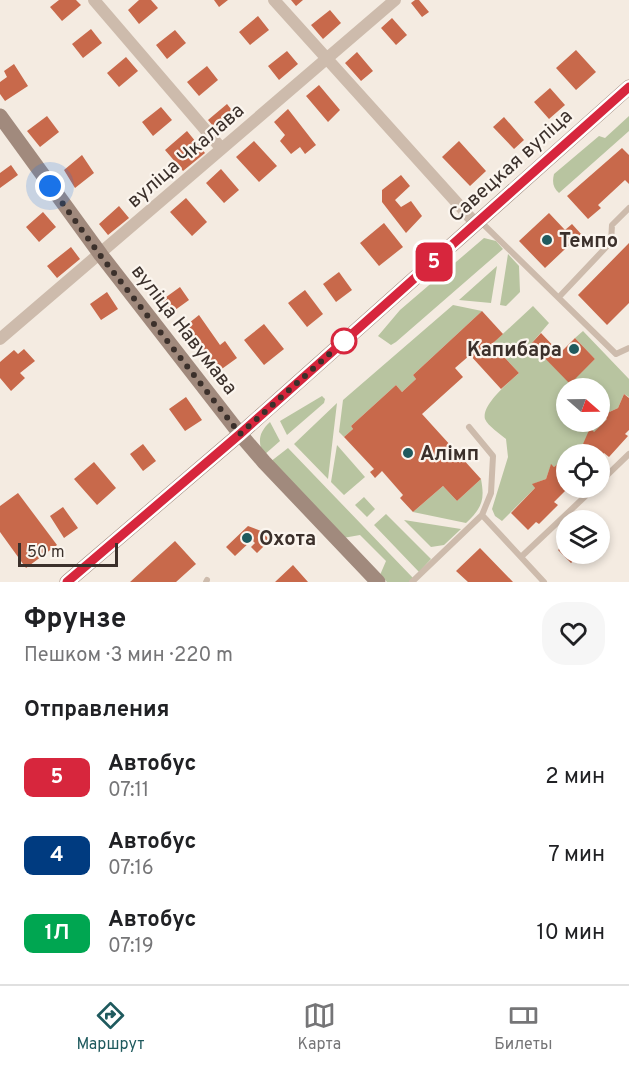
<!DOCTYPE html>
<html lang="ru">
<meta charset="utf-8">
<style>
:root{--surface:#fff;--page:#f6f6f6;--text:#202124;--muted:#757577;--line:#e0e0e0;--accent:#1f5a5e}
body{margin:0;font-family:Overpass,sans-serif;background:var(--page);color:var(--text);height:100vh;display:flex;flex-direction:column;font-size:22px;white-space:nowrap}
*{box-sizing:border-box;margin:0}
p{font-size:20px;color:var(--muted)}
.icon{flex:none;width:33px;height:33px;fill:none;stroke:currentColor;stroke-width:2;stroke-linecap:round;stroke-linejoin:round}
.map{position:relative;height:582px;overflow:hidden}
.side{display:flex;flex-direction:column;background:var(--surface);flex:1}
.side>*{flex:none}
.badge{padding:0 12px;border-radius:9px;font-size:21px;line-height:39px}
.needle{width:39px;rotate:110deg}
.tools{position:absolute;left:556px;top:378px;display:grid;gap:12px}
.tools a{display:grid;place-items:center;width:54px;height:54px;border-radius:50%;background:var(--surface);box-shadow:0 3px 9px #0003;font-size:30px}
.scale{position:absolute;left:18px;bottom:15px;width:100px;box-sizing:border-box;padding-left:6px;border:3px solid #3b302b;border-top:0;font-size:16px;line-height:21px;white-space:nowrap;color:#3b302b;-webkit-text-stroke:4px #fbf5ee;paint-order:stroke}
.you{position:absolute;width:30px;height:30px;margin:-15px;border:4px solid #fff;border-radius:50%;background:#1a73e8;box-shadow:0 0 0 9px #1a73e833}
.map>.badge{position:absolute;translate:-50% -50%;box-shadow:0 0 0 3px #fff}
h2{padding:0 24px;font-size:22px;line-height:54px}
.round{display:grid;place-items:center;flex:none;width:63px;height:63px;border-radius:24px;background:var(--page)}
.head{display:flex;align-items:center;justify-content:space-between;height:102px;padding:0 24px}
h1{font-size:28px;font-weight:700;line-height:45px}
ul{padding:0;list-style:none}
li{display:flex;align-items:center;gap:18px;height:78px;padding:0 24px}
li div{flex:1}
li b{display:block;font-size:22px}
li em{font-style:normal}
li .badge{min-width:66px;font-weight:700;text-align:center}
.dock{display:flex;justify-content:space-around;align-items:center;height:84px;border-top:2px solid var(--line);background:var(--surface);font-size:16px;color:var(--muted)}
.dock a{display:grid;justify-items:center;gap:3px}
.dock .current{color:var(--accent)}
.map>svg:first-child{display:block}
.green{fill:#b8c4a0;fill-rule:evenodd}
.building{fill:#c8694b}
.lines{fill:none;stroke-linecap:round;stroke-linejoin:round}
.lane{stroke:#cdbbac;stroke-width:6}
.street{stroke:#cdbbac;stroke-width:12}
.secondary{stroke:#a18a7d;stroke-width:15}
.line-casing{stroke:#fff;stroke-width:14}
.line{stroke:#d7263d;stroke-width:9}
.walk{stroke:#3b302b;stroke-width:6;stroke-dasharray:0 10.8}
.poi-dot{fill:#1f5a5e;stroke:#fbf5ee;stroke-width:2}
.stop-dot{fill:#fff;stroke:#d7263d;stroke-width:3}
.labels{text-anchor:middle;stroke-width:4.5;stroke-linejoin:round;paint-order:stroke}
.street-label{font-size:20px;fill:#3b302b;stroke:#fbf5ee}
.poi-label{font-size:20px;font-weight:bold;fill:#3b302b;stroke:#fbf5ee;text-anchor:start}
</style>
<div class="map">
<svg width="629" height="582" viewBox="0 0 629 582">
<rect width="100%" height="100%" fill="#f4ebe1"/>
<path class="green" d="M629 116V131L559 193C553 188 552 182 554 174L599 136 605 138Z
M484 238 496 241 503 249 396 342 391 345 378 336 400 310Z
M508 254 519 266 520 292 506 306 500 305Z
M497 266 491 303 459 300Z
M453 305 482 311 413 375 416 379 402 392 396 385 351 426 353 429 344 437 339 432 343 400Z
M533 306 549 323 531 344 570 383 595 359 575 338 583 331 629 379V397L624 394 618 408 603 415 607 419 583 444 554 467 551 465 546 479 533 484 535 488 502 521 495 516 492 509 508 457 506 439C500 434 488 426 485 419 481 405 510 381 519 373L492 344ZM567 388H600V422H567Z
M322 396 325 399 324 403 287 435 280 421Z
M337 403 328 479 294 444Z
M270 422 280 441 264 455C257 442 259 432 270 422Z
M337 445 365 477 344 495 331 482Z
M288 448 413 578 409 582H387L380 575 386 561 360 535 343 538 270 462Z
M481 479C485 500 482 508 466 523L413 512 443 486 457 501Z
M364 497 375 509 367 517 355 505Z
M386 514 431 559 419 572 374 525Z
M404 520 461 529 444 545 431 547Z"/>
<path class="building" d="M59 0H76L81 5 62 21 50 7Z
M139 0H151L158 8 139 24 128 10Z
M214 0H228L219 7Z
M291 0H303L296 6Z
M415 0H419L429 12 422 17 411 3Z
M330 10 341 23 323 39 311 25Z
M258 16 269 30 250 45 239 32Z
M392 18 407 35 396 45 381 28Z
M91 29 102 43 83 58 72 44Z
M175 30 186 43 167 59 156 45Z
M576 50 596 72 576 90 556 68Z
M287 51 298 64 279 80 268 66Z
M357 52 373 71 361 81 345 63Z
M126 57 138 71 119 87 107 73Z
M14 64 28 86 5 101 0 94V82L7 77 4 71Z
M207 66 218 80 199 96 187 82Z
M319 85 340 110 328 122 306 96Z
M550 88 565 105 549 119 534 102Z
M227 104 238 118 219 133 208 120Z
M161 107 172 120 153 136 142 122Z
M288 109 316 145 305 154 300 147 291 154 280 141 285 135 274 122Z
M47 116 59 132 40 147 27 131Z
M504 117 524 140 514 149 493 127Z
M187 131 205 153 183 171 165 150Z
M254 141 277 166 259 182 236 157Z
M459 141 486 171 470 186 442 157Z
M622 148 629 155V184L625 180 598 205 601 208 588 219 567 196Z
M82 155 94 173 75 188 64 170Z
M11 165 18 175 0 188V173Z
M221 169 239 190 224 203 206 183Z
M401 175 410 186 395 200 401 207 411 201 422 216 406 233 382 202V190Z
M186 198 207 222 192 236 170 212Z
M119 206 129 218 108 235 99 224Z
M43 212 56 227 39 242 26 227Z
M549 213 565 230 572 224 581 234 545 268 519 241Z
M384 223 403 247 379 266 360 243Z
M629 243V303L607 325 578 295Z
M71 247 80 259 57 278 47 266Z
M339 272 352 290 336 302 323 284Z
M180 287 189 300 171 313 162 300Z
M305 290 323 314 307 327 288 303Z
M107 292 118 309 101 320 90 304Z
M482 311 503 334 492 344 519 373 501 389 470 355 455 368 463 377 422 414 481 479 457 501 443 486 413 512 400 498 403 495 382 471 375 478 370 472 374 469 344 437 353 429 351 426 396 385 402 392 416 379 413 375Z
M199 315 220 345 225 341 237 358 219 371 200 348 195 349 189 345 179 331Z
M264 324 284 349 264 365 244 340Z
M541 333 560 353 575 338 595 359 570 384 531 344Z
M24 349 35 361 20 373 25 378 11 391 0 378V362L14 350 18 354Z
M624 394 629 398V430L625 434 628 436 609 457 604 453 600 457V454H569L571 453 568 450 583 444 590 428 594 432 607 419 603 415 618 408Z
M186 397 202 420 185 431 169 409Z
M143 444 156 461 143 471 130 454Z
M567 456V489L554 502 558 505 539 524 536 522 528 530 511 513 535 488 532 484 546 479 551 464 554 467Z
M94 462 116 488 97 505 74 479Z
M18 493 57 545 26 568 0 532V506Z
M63 507 78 528 64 538 50 516Z
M248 526 261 531 270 540 257 553 251 547 255 543 252 540 235 556 226 547Z
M175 541 196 564 176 582H130Z
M567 542V554L579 556 571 563 558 550Z
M480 548 513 582H468L456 571Z
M293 565 308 582H275Z"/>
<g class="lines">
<path class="lane" d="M481 222 616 354 629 348
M559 297 611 242 612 225 629 208
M600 482 629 454
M482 515 544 582
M521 557 594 488
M206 582 207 580
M412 582 482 515 491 493 493 456 469 427"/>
<path class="street" d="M94 0 221 148
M274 0 476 224
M0 339 395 0"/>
<path class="secondary" d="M0 116 101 255 240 434 264 462 378 582
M67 582 240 434 629 87"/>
</g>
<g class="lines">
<g class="line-casing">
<path id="line" d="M67 582 240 434 629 87"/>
</g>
<use href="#line" class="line"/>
<path class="walk" d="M50 186 100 255 240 434 344 341"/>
</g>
<g class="poi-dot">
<circle cx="547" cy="240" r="6"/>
<circle cx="574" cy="349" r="6"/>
<circle cx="408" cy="453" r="6"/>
<circle cx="247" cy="538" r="6"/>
</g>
<circle class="stop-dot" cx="344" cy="341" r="12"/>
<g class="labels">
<g class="street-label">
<text transform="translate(185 155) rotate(-41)" y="7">вуліца Чкалава</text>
<text transform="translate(510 165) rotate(-42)" y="7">Савецкая вуліца</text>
<text transform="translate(185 329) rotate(52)" y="7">вуліца Навумава</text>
</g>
<g class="poi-label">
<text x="559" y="247">Темпо</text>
<text x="562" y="356" text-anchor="end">Капибара</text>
<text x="420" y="460">Алімп</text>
<text x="259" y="545">Охота</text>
</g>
</g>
</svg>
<div class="tools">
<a><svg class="needle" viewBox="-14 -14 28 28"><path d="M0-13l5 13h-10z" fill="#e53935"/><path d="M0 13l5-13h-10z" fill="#757577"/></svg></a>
<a><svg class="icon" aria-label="locate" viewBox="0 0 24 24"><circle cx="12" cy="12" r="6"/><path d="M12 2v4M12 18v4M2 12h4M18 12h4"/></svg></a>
<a><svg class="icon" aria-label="layers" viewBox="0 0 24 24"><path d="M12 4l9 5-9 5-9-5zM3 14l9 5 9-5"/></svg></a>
</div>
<div class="scale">50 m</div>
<div class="you" style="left:50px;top:186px"></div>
<b class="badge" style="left:434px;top:262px;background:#d7263d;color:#fff">5</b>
</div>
<section class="side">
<div class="head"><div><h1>Фрунзе</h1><p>Пешком · 3 мин · 220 m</p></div><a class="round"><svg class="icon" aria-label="heart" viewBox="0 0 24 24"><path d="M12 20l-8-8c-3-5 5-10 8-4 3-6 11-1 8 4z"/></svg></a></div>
<h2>Отправления</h2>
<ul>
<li><span class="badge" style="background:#d7263d;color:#fff">5</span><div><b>Автобус</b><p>07:11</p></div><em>2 мин</em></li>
<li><span class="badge" style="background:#003b80;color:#fff">4</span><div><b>Автобус</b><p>07:16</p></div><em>7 мин</em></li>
<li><span class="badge" style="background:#00a651;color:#fff">1Л</span><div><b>Автобус</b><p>07:19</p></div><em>10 мин</em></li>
</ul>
</section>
<nav class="dock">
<a class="current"><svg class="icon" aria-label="directions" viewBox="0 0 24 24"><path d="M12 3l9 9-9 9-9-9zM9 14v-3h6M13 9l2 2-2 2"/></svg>Маршрут</a>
<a><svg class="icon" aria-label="map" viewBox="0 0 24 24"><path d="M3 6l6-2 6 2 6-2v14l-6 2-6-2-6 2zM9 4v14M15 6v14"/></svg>Карта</a>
<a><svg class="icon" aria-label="tickets" viewBox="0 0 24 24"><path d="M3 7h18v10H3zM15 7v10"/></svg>Билеты</a>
</nav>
